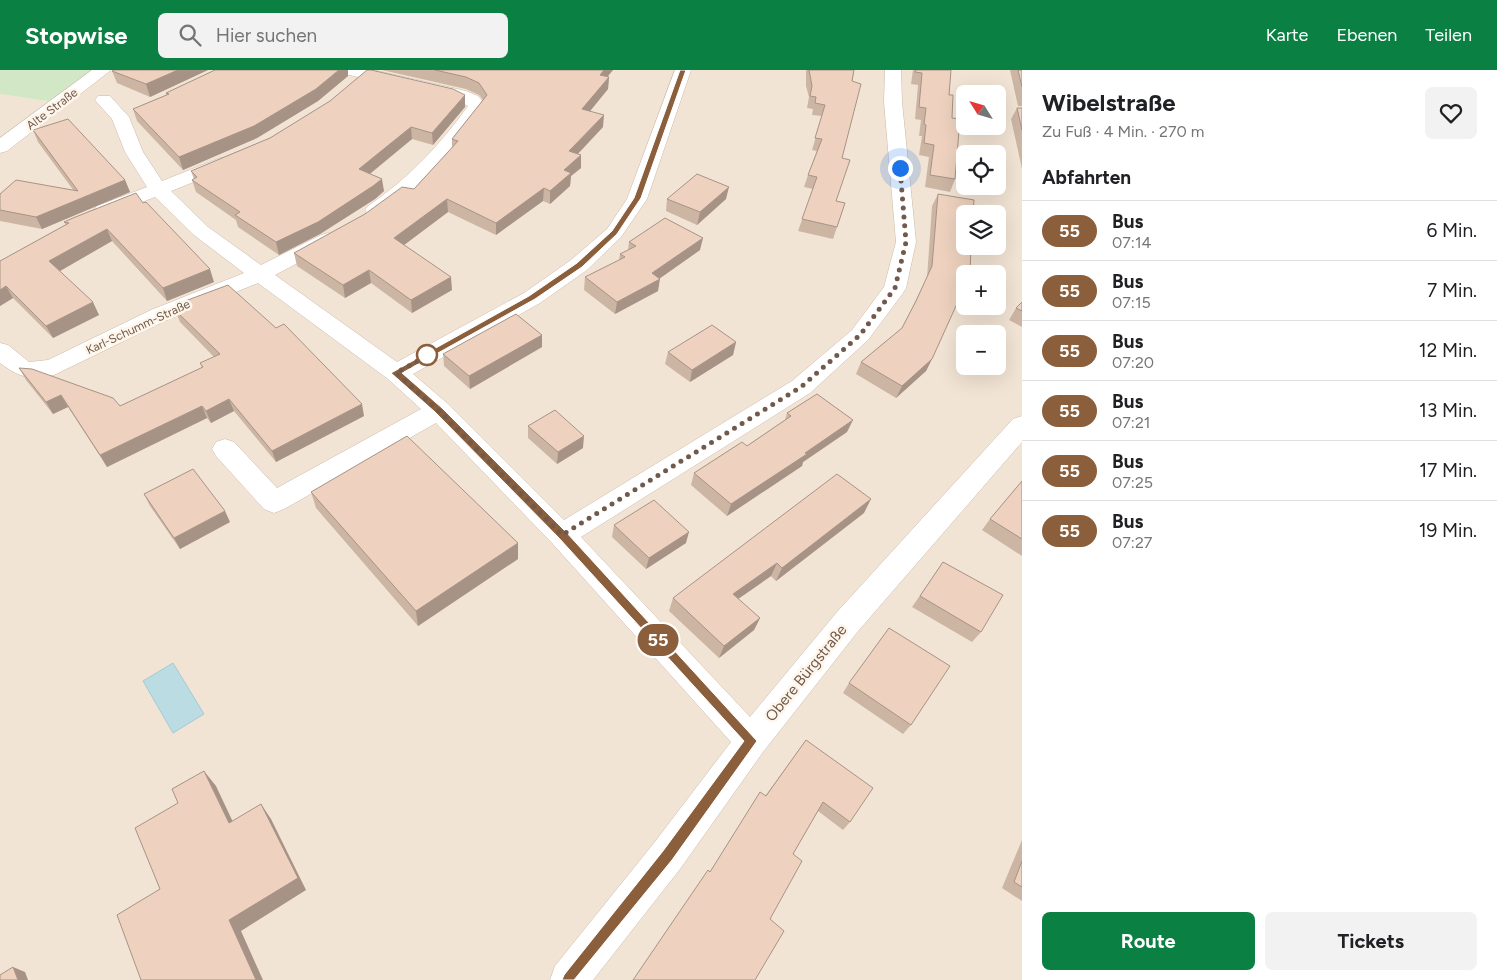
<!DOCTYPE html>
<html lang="de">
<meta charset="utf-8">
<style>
:root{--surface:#fff;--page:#f2f2f2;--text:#202124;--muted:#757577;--line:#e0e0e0;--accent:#0b8043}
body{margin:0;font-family:Figtree,sans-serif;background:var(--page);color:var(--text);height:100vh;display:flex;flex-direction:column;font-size:19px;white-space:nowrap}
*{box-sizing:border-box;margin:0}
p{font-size:16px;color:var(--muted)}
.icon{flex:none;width:28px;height:28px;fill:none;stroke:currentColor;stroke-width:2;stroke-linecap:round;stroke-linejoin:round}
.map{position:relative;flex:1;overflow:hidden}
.side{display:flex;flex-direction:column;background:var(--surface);width:475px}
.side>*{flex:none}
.badge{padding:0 10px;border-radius:16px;font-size:18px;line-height:32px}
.needle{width:32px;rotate:307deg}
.buttons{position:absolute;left:956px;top:15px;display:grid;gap:10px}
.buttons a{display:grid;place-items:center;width:50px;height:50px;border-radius:8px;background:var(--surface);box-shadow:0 5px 20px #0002;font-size:25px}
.you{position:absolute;width:25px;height:25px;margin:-12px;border:4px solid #fff;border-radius:50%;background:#1a73e8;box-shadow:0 0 0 8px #1a73e833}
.map>.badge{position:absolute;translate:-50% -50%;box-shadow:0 0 0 2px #fff}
h2{padding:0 20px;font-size:19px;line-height:45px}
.round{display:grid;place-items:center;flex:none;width:52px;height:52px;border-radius:8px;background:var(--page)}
.summary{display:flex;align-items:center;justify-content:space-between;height:85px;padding:0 20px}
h1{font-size:24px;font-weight:700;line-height:38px}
.primary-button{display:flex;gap:10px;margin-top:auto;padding:10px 20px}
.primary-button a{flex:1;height:58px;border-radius:8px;background:var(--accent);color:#fff;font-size:20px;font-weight:700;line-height:58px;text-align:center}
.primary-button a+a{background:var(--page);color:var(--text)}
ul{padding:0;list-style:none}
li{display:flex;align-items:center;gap:15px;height:60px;padding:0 20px;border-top:1px solid var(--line)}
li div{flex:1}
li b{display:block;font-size:19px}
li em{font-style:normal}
li .badge{min-width:55px;font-weight:700;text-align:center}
header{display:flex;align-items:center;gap:30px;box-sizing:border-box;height:70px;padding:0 25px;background:var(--accent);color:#fff}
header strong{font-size:24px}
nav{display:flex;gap:28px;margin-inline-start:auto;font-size:18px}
.search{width:350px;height:45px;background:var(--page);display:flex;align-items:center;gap:12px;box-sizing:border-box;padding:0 18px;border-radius:8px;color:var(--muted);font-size:19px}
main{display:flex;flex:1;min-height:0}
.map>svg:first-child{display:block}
.residential{fill:#f2e4d4;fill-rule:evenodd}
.green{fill:#d2e7c5}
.water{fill:#bbdce3;stroke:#a2cbd4}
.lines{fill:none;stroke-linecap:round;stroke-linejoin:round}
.minor-casing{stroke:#cbbaac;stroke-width:1}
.minor{fill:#fff;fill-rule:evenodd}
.wall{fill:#cdb5a4}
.shaded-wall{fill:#a79386}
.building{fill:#eed2bf;stroke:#a79386}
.line{fill:#8b5e3c;stroke:#fff}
.walk{stroke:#715a4c;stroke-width:5;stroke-dasharray:0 9}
.stop-dot{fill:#fff;stroke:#8b5e3c;stroke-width:2.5}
.labels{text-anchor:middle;stroke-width:5;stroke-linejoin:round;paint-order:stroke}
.far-street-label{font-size:12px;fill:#715a4c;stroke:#fef6eb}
.street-label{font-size:15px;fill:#715a4c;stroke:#fef6eb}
</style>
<header>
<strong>Stopwise</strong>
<div class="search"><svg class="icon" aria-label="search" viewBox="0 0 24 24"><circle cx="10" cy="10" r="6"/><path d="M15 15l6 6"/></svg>Hier suchen</div>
<nav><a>Karte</a><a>Ebenen</a><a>Teilen</a></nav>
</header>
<main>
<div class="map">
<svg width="1022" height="910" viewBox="0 0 1022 910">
<rect width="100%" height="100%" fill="#faf2e5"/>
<path class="residential" d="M99 0H1022V910H0V24L54 32ZM965 24H998V56H965ZM965 84H998V116H965ZM965 144H998V176H965ZM965 204H998V236H965ZM965 264H998V296H965Z"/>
<path class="green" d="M0 0H99L54 32 0 24Z"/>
<path class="water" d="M173 593 204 644 173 663 143 611Z"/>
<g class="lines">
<g class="minor-casing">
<path id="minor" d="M92 0H111L7 81 0 83V68Z
M343 0H373L466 21 478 26 486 36C468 61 401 152 368 144L365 140 368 136C408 109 440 75 468 36L454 29 345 4Z
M675 0H691L647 129 621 167 587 200 540 233 413 304 448 334 564 450 792 311 852 260 884 217 896 172 884 32 885 0H901L902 32 916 172 906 218 903 223 868 270 810 323 581 467 750 647 837 542 1013 349 1022 346V372L859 560 763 682 680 799 593 910H550L555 896 654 773 731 672 552 473 436 353 284 439 274 443 264 439 216 386 212 379 216 372 225 369 234 372 277 418 421 339 388 309 258 213 167 250 54 305C30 310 20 308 0 293V273L8 275 29 292 48 290 151 240 244 203 194 165 155 127 111 144 104 146 97 144 94 140 97 136 147 117 125 82 112 49 95 30 98 26H110L129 47 143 82 162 111 220 88H234L236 92 234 96 171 121 208 157 261 195 321 165 328 163 335 165 338 169 335 173 275 205 397 292 524 223 571 190 607 159 627 129Z"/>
</g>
<use href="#minor" class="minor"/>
</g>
<path class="wall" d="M208 0 150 27 117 13 112 1Z
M215 0H348V6L318 31 257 68 183 100 137 51 133 39 166 25V23Z
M382 0H613L607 7H609L608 19 590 41 603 57 578 84 581 98 571 106 570 116 550 134 543 131 496 165 448 142 404 175 452 220 412 243 371 213 345 228 297 196 294 183 414 119 452 78V69L483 30 479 25 466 19Z
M806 0H854L836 131 845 133 833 169 798 161 813 119 804 117 808 105 817 81 812 80 822 46 812 45 813 39 807 38 809 27 806 16Z
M913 0H951L949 25 952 48 955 109 950 122 925 117 929 87 919 85 922 66H919L921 50 915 49 918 15 911 14Z
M1010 0H1022V36H1018Z
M465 37 433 75 412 69 370 104 384 121 375 129 320 164 279 185 238 157 236 150 196 122 192 110 194 109 191 101 270 68Z
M1017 38H1022V99L1011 49Z
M33 60 125 110 130 122 42 159 0 151V124L74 121 38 72Z
M938 124 932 289 926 301 896 328 856 304 861 292 902 258 927 208 932 136Z
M667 129H726L697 155 666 141Z
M143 133 214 212 167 231 112 171 59 201 99 245 53 268 13 228 0 236V191L66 155 64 152Z
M629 172 700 180 659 209 658 221 615 244 584 220 585 207 619 190 620 184 628 180Z
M1022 232V257L1009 250 1016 238Z
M177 234 364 346 276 392 234 341 211 353 207 348 107 397 68 337 53 344 26 310 19 298 120 336 202 298 200 293 214 287 180 252 175 240 178 238Z
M542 265V277L470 319 444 296 443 284Z
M736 272 733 285 690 312 665 294 668 282Z
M787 343 847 362 803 392 802 396 727 446 691 415 694 403 747 376 785 350Z
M528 356 583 378 557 394 528 368Z
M1022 411V486L982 460 990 449Z
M311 422 518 489 418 556 316 438Z
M144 424 230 452 180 479 150 436Z
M864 443 776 511 771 506 738 529 760 548 754 560 719 588 669 541 673 528Z
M614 455 686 473 646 499 612 467Z
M943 492 981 562 972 572 912 537Z
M849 613 911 655 903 664 843 623Z
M806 670 850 752 843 760 818 741 793 784 770 849 710 802Z
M1022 770V831L1002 818Z"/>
<path class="shaded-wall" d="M178 0H208L150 27 146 14Z
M339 0H348V6L318 31 257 68 183 100 179 87Z
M604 0H613L599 17 600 5Z
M609 7 608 19 582 51V39Z
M465 25V37L433 75 432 63Z
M604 45 603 57 569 93V81Z
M411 57 412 69 361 111 359 99Z
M581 85V98L571 106 570 116 550 134V121L564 100Z
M382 109 384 121 375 129 320 164 279 185 276 172Z
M125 110 130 122 42 159 36 147Z
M729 117 726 129 697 155 700 142Z
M544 118 543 131 496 165V153Z
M447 129 448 142 396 181 394 168Z
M107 159 112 171 55 204 49 191Z
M703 168 700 180 656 211 660 209 658 221 615 244 617 232 652 203Z
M210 199 214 212 167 231 163 218Z
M369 200 371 213 345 228 343 215Z
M451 207 452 220 412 243 411 230Z
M6 216 13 228 0 236V220Z
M93 232 99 245 53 268 46 256Z
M542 265V277L470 319 469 306Z
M736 272 733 285 690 312 692 300Z
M932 289 926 301 896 328 902 316Z
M61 325 68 337 53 344 46 332Z
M229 329 234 341 211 353 206 341Z
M362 334 364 346 276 392 272 381Z
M202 336 207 348 107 397 100 385Z
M853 350 847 362 803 392 802 396 727 446 731 434Z
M584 366 583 378 557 394 558 382Z
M871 429 864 443 776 511 782 498Z
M225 441 230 452 180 479 174 468Z
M689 462 686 473 646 499 649 488Z
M518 473V489L418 556 416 541Z
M777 493 771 506 728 536 733 524Z
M760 548 754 560 719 588 724 576Z
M204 701 216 716 240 767 229 753Z
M261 734 271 749 306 820 241 861 263 910H256L229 850Z
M13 897 25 902 28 910H18Z"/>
<path class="building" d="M113 0H178L146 14 112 1Z
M215 0H339L316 19 254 56 179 87 133 39 169 24 166 23Z
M367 0H371L453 19 465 25 432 63 411 57 359 99 382 109 373 116 318 152 276 172 235 145 240 142 192 110 197 107 191 101 270 68 330 31Z
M435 0H604L600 5 609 7 582 39 604 45 569 81 581 85 564 100 571 103 550 121 544 118 496 153 447 129 394 168 451 207 411 230 369 200 343 215 294 183 365 144 402 117 414 119 458 71 452 69 487 25 479 13 466 7Z
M809 0H854L852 11 861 14 842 88 850 90 836 131 845 133 837 157 802 149 817 107 808 105 822 69 815 68 825 35 815 33 816 27 810 26 812 16 810 5Z
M916 0H951L949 25H953L952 48 960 49 955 109 930 105 934 75 924 73 926 55 924 54 926 38 919 37 922 3 915 2Z
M1018 0H1022V17Z
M1017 38H1022V60Z
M68 49 125 110 36 147 0 140V124L16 110 78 121 33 60Z
M697 104 729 117 700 142 667 129Z
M136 123 143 133 146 132 210 199 163 218 107 159 49 191 93 232 46 256 6 216 0 220V191L69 153 64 152 73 148Z
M938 124 974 130 973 144H965V176H971L970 204H965V216L932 289 902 316 861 292 902 258 916 231 932 196Z
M665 148 703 168 652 203 660 209 617 232 585 207 625 187 620 184 636 176 629 172Z
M228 215 276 258 284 254 362 334 272 381 229 329 206 341 202 336 100 385 61 325 46 332 19 298 32 299 113 328 120 336 203 297 200 293 220 284 175 240 180 238 177 234Z
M1022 232V241L1016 238Z
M516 244 542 265 469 306 443 284Z
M712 255 736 272 692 300 668 282Z
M817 324 853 350 805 383 807 384 731 434 694 403 742 372 747 376 791 346 787 343Z
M555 340 584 366 558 382 528 356Z
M407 366 518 473 416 541 311 422Z
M193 399 225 441 174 468 144 424Z
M837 404 871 429 782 498 777 493 733 524 760 548 724 576 673 528Z
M1022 411V469L990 449Z
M654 430 689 462 649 488 614 455Z
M943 492 1003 525 981 562 920 526Z
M889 558 950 596 911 655 849 613Z
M806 670 873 718 850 752 823 732 793 784 802 791 770 849 784 861 755 910H633L708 800 710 802 760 722 766 726Z
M204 701 229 753 261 734 298 808 229 850 256 910H141L117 845 160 819 135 758 178 733 172 719Z
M1022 791V817L1014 812Z
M13 897 18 910H0V905Z"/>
<path class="line" d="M680 0H686L641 128 617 164 582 197 535 229 402 303 442 338 566 462 757 671 672 790 574 910H562L564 905 663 781 744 671 559 468 435 342 391 303 529 226 577 193 612 161 634 128Z"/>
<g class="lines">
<path class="walk" d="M427 285 430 284 396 303 438 340 562 465 801 317 860 265 895 218 906 172 900 98"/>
</g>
<circle class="stop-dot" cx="427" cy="285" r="10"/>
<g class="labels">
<g class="far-street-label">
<text transform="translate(52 39) rotate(-37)" y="4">Alte Straße</text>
<text transform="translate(138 257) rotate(-25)" y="4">Karl-Schumm-Straße</text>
</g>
<g class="street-label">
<text transform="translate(806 603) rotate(-51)" y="5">Obere Bürgstraße</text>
</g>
</g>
</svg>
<div class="buttons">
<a><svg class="needle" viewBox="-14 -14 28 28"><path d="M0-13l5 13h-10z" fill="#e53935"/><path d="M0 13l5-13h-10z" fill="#757577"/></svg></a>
<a><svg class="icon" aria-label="locate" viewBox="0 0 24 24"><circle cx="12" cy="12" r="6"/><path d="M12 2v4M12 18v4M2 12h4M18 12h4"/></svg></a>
<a><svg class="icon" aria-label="layers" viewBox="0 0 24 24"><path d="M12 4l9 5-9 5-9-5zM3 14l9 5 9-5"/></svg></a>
<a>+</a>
<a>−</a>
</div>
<div class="you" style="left:900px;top:98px"></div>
<b class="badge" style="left:658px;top:570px;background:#8b5e3c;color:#fff">55</b>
</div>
<section class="side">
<div class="summary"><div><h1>Wibelstraße</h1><p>Zu Fuß · 4 Min. · 270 m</p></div><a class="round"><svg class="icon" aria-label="heart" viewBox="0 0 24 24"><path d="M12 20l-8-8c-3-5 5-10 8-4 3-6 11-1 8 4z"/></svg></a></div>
<h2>Abfahrten</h2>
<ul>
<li><span class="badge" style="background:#8b5e3c;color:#fff">55</span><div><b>Bus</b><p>07:14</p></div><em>6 Min.</em></li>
<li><span class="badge" style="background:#8b5e3c;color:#fff">55</span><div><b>Bus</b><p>07:15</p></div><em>7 Min.</em></li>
<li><span class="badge" style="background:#8b5e3c;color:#fff">55</span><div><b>Bus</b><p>07:20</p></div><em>12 Min.</em></li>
<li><span class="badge" style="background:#8b5e3c;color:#fff">55</span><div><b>Bus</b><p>07:21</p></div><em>13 Min.</em></li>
<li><span class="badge" style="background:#8b5e3c;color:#fff">55</span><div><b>Bus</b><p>07:25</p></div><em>17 Min.</em></li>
<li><span class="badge" style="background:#8b5e3c;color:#fff">55</span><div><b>Bus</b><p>07:27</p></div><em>19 Min.</em></li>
</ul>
<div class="primary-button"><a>Route</a><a>Tickets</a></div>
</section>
</main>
